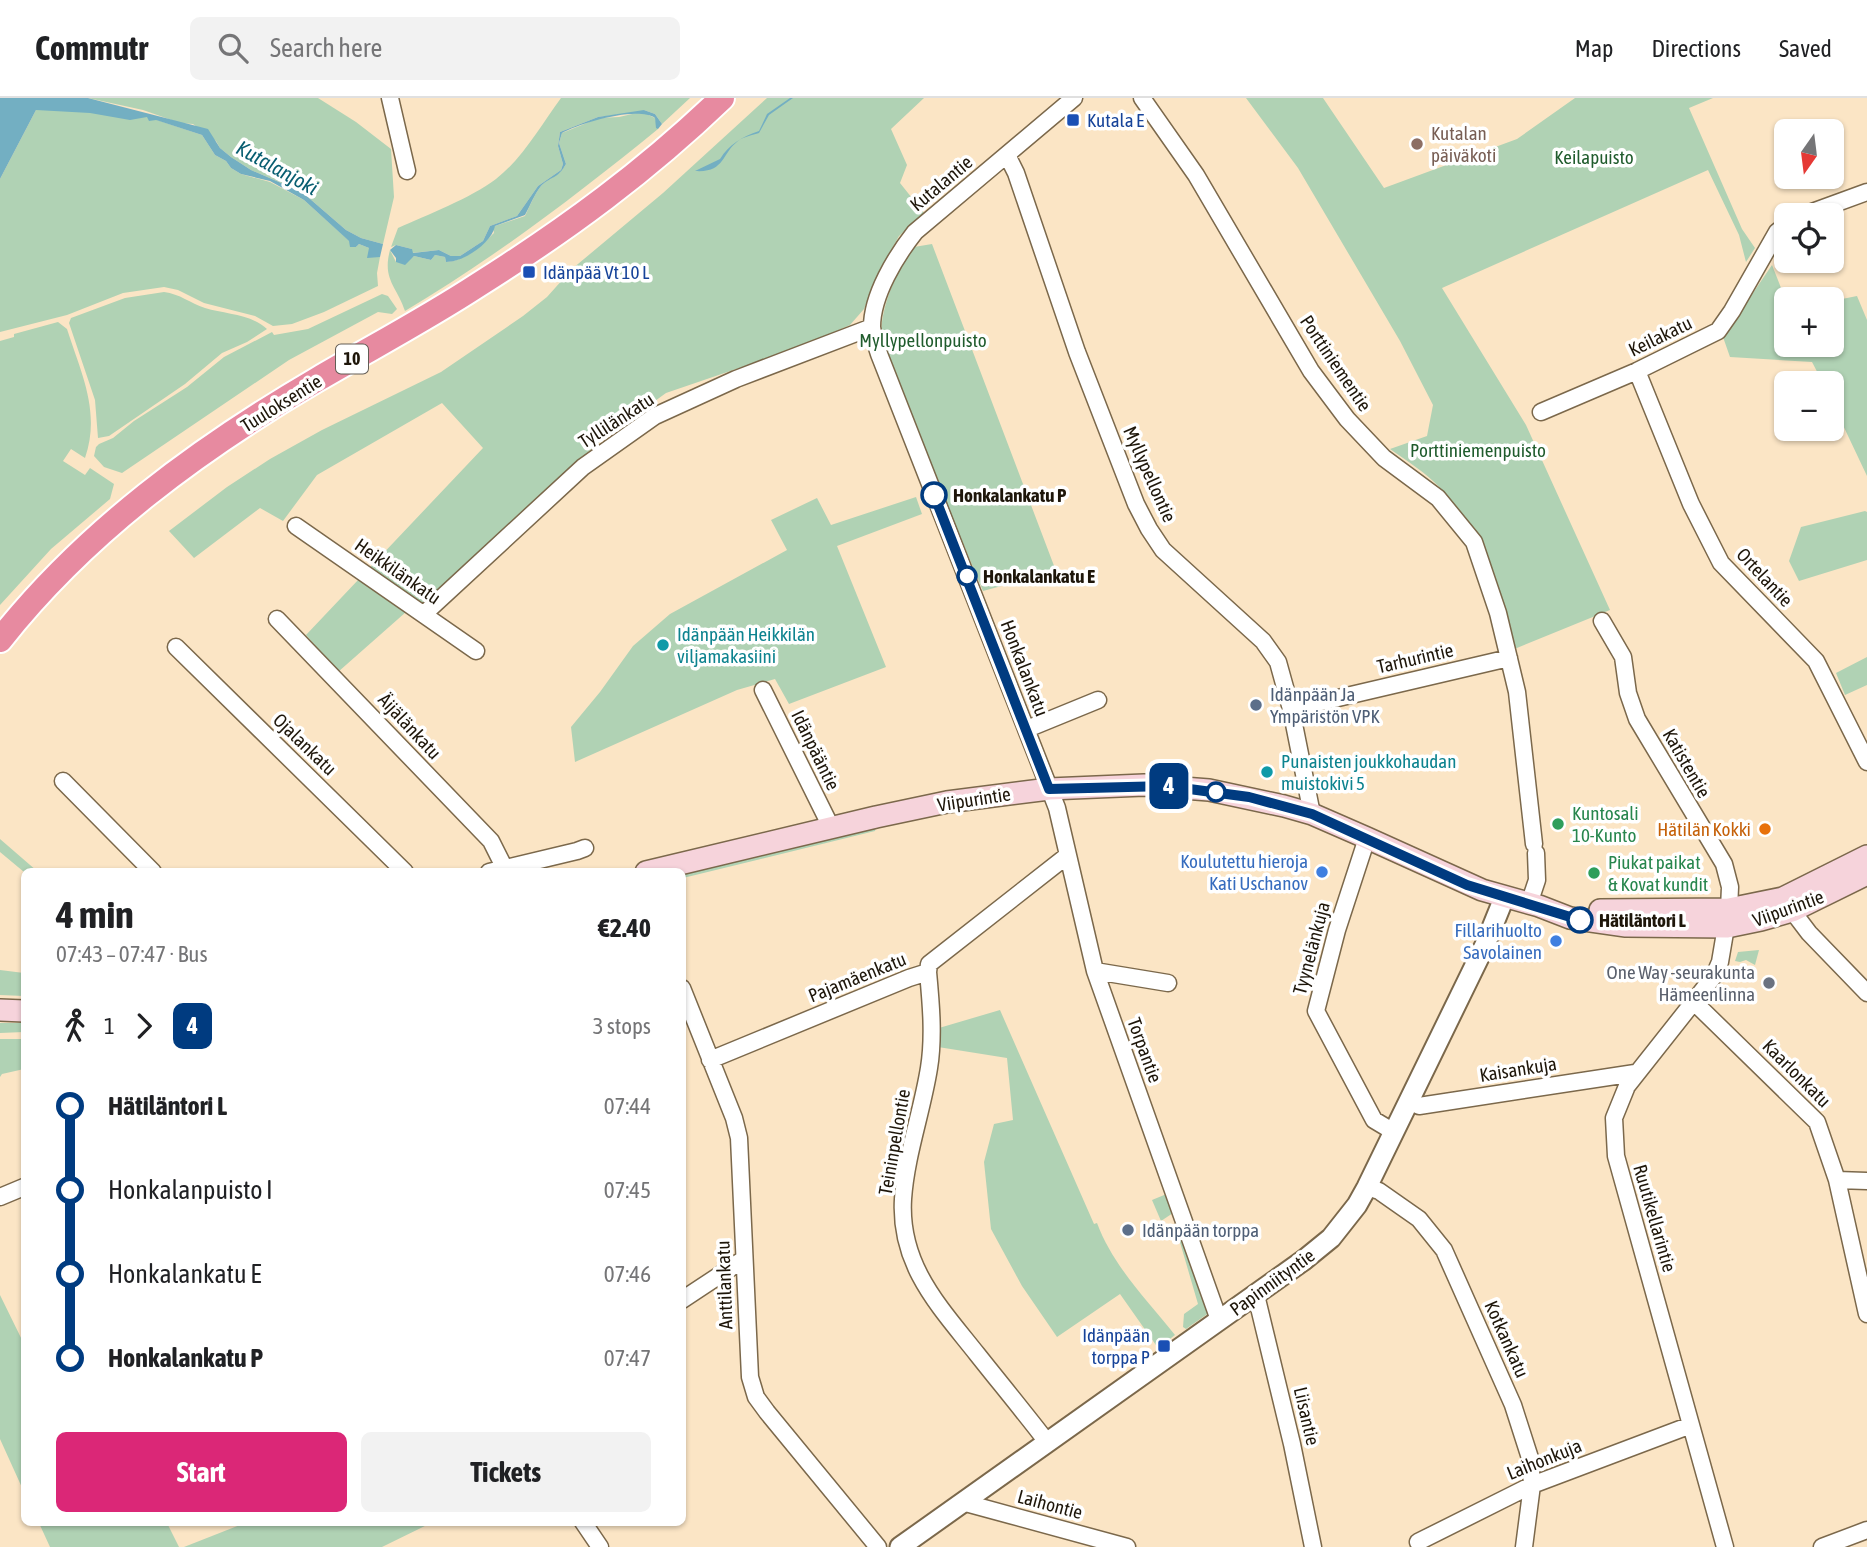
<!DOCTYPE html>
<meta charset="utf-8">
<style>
:root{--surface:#fff;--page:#f2f2f2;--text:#202124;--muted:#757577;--line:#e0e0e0;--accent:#db2777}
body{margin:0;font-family:"Asap Condensed",sans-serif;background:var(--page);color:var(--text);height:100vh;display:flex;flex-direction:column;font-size:26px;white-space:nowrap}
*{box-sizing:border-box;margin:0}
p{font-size:23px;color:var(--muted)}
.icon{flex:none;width:38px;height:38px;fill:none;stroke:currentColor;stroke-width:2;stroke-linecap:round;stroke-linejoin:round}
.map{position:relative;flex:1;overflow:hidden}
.details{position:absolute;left:21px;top:770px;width:665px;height:658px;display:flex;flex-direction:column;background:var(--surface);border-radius:10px;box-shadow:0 2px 5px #0004}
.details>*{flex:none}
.badge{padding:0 14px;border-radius:10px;font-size:24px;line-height:46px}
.needle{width:46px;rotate:194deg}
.fabs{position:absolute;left:1774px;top:21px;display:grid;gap:14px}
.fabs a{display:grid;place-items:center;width:70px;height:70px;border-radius:10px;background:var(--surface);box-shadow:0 2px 5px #0004;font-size:35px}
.map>.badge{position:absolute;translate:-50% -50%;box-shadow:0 0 0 4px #fff}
.legs{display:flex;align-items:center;gap:10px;height:77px;padding:0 35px;font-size:23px}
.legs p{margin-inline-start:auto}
.summary{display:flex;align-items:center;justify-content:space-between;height:119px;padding:0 35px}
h1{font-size:38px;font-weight:700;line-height:52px}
.action{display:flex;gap:14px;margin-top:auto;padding:14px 35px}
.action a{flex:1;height:80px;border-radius:10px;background:var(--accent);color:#fff;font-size:28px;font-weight:700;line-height:80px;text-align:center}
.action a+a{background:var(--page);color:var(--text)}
ul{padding:0 35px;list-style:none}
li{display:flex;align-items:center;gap:24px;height:84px;font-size:26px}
li i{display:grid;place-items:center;width:10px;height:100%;margin:0 9px;background:currentColor}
li i::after{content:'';width:18px;height:18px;margin:-9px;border:5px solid;border-radius:50%;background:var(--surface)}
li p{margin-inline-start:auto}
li:first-child i{background:linear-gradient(#0000 50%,currentColor 0)}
li:last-child i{background:linear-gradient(currentColor 50%,#0000 0)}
header{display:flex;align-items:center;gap:42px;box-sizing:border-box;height:98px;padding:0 35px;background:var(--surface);border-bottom:2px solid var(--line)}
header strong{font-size:33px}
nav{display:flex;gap:38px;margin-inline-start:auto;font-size:24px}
.search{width:490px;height:63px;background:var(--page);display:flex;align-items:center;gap:18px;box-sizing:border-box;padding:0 24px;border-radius:10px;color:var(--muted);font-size:26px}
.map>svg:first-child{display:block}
.green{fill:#b0d2b4}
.water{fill:#73afc2}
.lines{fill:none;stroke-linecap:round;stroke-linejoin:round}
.minor-casing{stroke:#7b684b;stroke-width:19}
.tertiary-casing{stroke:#7b684b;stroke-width:23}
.secondary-casing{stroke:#7b684b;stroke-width:24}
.trunk-casing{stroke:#fff;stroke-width:28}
.minor{stroke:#fff;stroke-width:16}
.tertiary{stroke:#fff;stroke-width:19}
.secondary{stroke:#f6d3db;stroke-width:21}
.trunk{stroke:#e78aa0;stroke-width:24}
.line-1-casing{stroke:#fff;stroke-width:16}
.line-1{stroke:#003b80;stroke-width:10}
.transit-dot{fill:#1a4fb4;stroke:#fff;stroke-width:2.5}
.education-dot{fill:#8d6e63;stroke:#fff;stroke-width:2.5}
.stop-1-dot{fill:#fff;stroke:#003b80;stroke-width:3.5}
.culture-dot{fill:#0f9aa8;stroke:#fff;stroke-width:2.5}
.service-dot{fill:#5c6f8a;stroke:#fff;stroke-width:2.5}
.leisure-dot{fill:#2e9e5b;stroke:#fff;stroke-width:2.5}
.food-dot{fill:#e8710a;stroke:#fff;stroke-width:2.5}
.shop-dot{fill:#3f7fe0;stroke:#fff;stroke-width:2.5}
.worship-dot{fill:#6b7280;stroke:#fff;stroke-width:2.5}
.labels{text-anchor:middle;stroke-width:7;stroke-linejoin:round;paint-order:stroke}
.shield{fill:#fff;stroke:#625c54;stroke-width:2}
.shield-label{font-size:18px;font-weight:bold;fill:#1e160a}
.transit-label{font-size:19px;fill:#164399;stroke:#fff;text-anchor:start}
.education-label{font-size:19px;fill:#785e54;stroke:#fff;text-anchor:start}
.park-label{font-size:19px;fill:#205c2d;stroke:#fff}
.street-label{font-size:19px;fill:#1e160a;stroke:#fff}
.stop-label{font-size:19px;font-weight:bold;fill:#1e160a;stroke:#fff;text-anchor:start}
.culture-label{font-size:19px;fill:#0d838f;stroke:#fff;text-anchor:start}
.service-label{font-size:19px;fill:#4e5e75;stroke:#fff;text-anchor:start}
.leisure-label{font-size:19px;fill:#27864d;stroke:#fff;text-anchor:start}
.food-label{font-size:19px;fill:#c56008;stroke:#fff;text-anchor:end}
.shop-label{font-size:19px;fill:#366cbe;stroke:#fff;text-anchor:end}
.worship-label{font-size:19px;fill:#5b616d;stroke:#fff;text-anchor:end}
.water-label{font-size:21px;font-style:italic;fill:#085e71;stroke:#fff}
</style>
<header>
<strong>Commutr</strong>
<div class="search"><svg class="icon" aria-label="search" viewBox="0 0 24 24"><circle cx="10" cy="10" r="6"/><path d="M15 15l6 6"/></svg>Search here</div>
<nav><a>Map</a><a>Directions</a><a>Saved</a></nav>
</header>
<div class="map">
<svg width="1867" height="1449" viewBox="0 0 1867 1449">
<rect width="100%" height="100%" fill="#fbe5c5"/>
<path class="green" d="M88 0H318L356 24 391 51 394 99 383 146 361 140 346 132 302 94 251 72 231 59 220 50 216 43 193 26 180 25 143 12Z
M561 0H690L662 26 655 16 644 12 642 14 655 20 658 31C577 97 494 160 405 213 397 188 382 182 390 152L396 164H406L414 158 431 162 435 157 445 159 446 164C465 163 481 148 494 135L493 130 495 128 525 118C530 108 534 97 541 88 550 78 558 80 566 66L559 45 562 35 599 20 619 19 641 14 598 19 560 34 558 48 563 66 561 72 538 88 517 118 490 128 483 143 460 158H451L439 152 412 155V151L396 147 391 149 398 130C427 117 471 100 496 81 523 60 541 27 561 0Z
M767 0H924L891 31 907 67 900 85 924 115 899 138 878 176 864 211 850 227 798 250 666 295 604 340 553 385 475 460 425 504 406 514 338 574 306 537 483 350 442 305 317 377 283 423 260 410 194 460 169 433 227 389 270 361 322 332 441 274 523 218 547 199 572 171 663 95Z
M1246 0H1323L1384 90 1517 41 1575 0H1713L1689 10 1742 131 1755 150 1746 164 1739 137 1708 72 1442 190 1526 327 1610 512 1512 552C1494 489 1484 429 1433 383 1420 371 1404 361 1390 351L1427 338 1433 307 1400 243 1298 70Z
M34 3 148 19 202 37 215 57 226 63 231 70 241 76 270 84 304 102 356 149 359 146 369 150 380 159 377 175 378 188 324 214 292 226 273 228 255 218 204 205 178 192 164 189 123 195 67 217 0 234V81L36 12Z
M932 146 1056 473 983 493 881 249C879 212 893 179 914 149Z
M1772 167 1787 205V247H1832V203L1857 198 1867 222V378L1832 304V285H1823L1812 264 1730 259 1723 239Z
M164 194C180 196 190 205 205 210 225 216 251 216 267 231L247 244 222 255 185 286 109 338 98 340 95 302 69 225 71 220 125 200Z
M382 196 388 198 397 211 392 216 378 214 289 262 122 375 104 369 94 358 96 349 99 346 113 340 134 323 187 289 224 259 272 234 274 237 308 231Z
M58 224 67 231C81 275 101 314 85 360L71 351 63 363 85 377 90 370 114 386 110 401 51 451 0 507V243L14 239V236Z
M916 399 922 416 837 448 886 569 789 606 775 581 737 592 575 664 571 629 600 594 633 548 670 516 787 452 771 422 817 400 831 427Z
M1865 413 1867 414V462L1799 483 1789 463 1801 429Z
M1867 559V587L1845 597 1836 575Z
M876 729 875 733 683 780 682 776Z
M0 741 37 773 24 774 0 754Z
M1759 852 1755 867 1746 862 1740 864 1735 863 1738 854Z
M0 872 24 875V898L0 897Z
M1000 912 1094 1126 1097 1125C1113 1168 1147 1202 1175 1237L1158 1250 1120 1196 1057 1239 1022 1188 991 1131 984 1064 994 1026 1013 1022 1007 960 938 949 939 930Z
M0 925H24V934L0 935Z
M0 941H24V971L2 976 0 979Z
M1169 1095 1173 1115 1161 1123 1152 1102Z
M1178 1130 1213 1212 1186 1231 1183 1229 1184 1216 1198 1206 1177 1134Z
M0 1197 24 1246V1394L0 1341Z
M39 1425H167L179 1449H50Z
M245 1425V1424L431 1425 382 1449H184Z"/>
<path class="water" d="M0 0H88L208 31 220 50 231 59 251 72 302 94 346 132 361 140 383 146 380 159 367 160 369 150 359 146 356 149H350L349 143 304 102 270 83 241 76 231 70 226 63 215 57 202 37 156 22 149 23 147 19 130 22 90 15 36 12 0 81Z
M790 0H793L769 17 759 35C753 37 743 39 738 43 721 56 725 75 695 73L720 61C729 46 742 39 759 33L767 16Z
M644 12 655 16 662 26 658 31 656 30 655 20C637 8 581 25 562 35L559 45 566 66C558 81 551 78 541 88 534 97 530 108 525 117L495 128C492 144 465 164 446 164L445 159 435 157 431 162 414 158 405 167 396 164V160L390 152 396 147 412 151 413 155 439 152 451 158H460L483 143 490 128 517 118 538 88 561 72 563 66 558 48 560 34 598 19Z"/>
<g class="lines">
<g class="minor-casing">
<path id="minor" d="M390 0 407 73
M1074 0 915 134C896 158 872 197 872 229 873 238 876 247 879 256L1057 710 1095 873 1219 1222
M1142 0 1196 77 1311 273 1347 321 1384 360 1438 400 1474 444 1498 515 1517 594 1534 746
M1007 57 1016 75 1077 254 1136 406 1149 431 1163 452 1263 543 1278 564 1291 611 1312 716
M1804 117 1867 94
M1637 273 1691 406 1721 465 1816 563 1867 664
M1541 314 1637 273 1718 233 1732 213 1777 134 1787 126
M296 428 476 553
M424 516 583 369 655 318 736 281 872 229
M277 521 491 743 504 769
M1602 523 1623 559 1628 595 1637 621 1724 766 1730 789 1729 811 1720 864 1714 878 1627 988 1614 1020 1616 1058 1725 1449
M176 549 405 774
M763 592 831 729
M1291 611 1509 560
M1027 631 1098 602
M63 683 153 774
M1367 740 1337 832 1316 913 1374 1022 1394 1034
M489 774 577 753 585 750
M1529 806 1537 782 1536 755
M1787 806 1809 835 1867 895
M1095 873 1168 885
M928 874C931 906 934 939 929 970 922 1014 906 1057 903 1101 899 1167 939 1208 977 1256 1000 1285 1024 1314 1047 1344
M682 890 734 1020 739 1040 750 1279 756 1299 767 1314 878 1449
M1694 904 1817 1024 1837 1082 1867 1216
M710 962 909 880 928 874 929 866 1068 757
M1409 1002 1419 1008 1635 975
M1837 1082 1867 1083
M1367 1089 1379 1093 1419 1121 1444 1152 1513 1307 1530 1360 1532 1387 1524 1449
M0 1099 24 1089
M1256 1197 1292 1346 1313 1449
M682 1202 744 1161
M962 1404 1127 1449
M583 1424 600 1449
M1418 1444 1532 1387 1691 1327
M1822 1449 1867 1432"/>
</g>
<g class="tertiary-casing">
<path id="tertiary" d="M900 1449 1304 1162 1331 1140 1357 1107 1367 1089 1485 847 1504 800"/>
</g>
<g class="secondary-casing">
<path id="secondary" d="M646 774 876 719 947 704 1049 691 1144 687 1209 692 1284 708 1312 716 1367 740 1482 792 1539 808 1570 820 1626 828 1727 829 1761 822 1792 813 1867 776
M1600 812 1729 811 1783 800 1867 758
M0 912 24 913"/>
</g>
<g class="trunk-casing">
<path id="trunk" d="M0 542C85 434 200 350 318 281 371 250 426 221 478 187 567 131 646 73 722 0"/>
</g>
<use href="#minor" class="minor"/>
<use href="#tertiary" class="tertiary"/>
<use href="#secondary" class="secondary"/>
<use href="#trunk" class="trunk"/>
</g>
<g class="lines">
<g class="line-1-casing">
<path id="line-1" d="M934 397 1049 691 1167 688 1249 699 1312 716 1467 787 1580 822"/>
</g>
<use href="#line-1" class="line-1"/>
</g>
<g class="transit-dot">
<rect x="1066" y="15" width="14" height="14" rx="3.5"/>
<rect x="522" y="167" width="14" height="14" rx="3.5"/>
<rect x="1157" y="1241" width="14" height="14" rx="3.5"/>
</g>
<circle class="education-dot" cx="1417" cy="46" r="7"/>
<g class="stop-1-dot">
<circle cx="934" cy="397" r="12"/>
<circle cx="967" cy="478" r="9"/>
<circle cx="1216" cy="694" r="9"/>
<circle cx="1580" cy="822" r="12"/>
</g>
<g class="culture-dot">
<circle cx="663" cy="547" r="7"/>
<circle cx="1267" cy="674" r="7"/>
</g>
<g class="service-dot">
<circle cx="1256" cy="607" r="7"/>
<circle cx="1128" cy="1132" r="7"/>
</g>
<g class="leisure-dot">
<circle cx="1558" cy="726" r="7"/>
<circle cx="1594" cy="775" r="7"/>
</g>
<circle class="food-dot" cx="1765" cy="731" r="7"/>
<g class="shop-dot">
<circle cx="1322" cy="774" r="7"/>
<circle cx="1556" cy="843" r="7"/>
</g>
<circle class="worship-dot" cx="1769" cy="885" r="7"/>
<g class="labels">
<rect class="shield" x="336" y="246.5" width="32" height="29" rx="5"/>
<g class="shield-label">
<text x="352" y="267">10</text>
</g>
<g class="transit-label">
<text x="1087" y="29">Kutala E</text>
<text x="543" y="181">Idänpää Vt 10 L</text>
<text x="1150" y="1244" text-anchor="end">Idänpään<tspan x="1150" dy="22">torppa P</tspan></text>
</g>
<g class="education-label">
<text x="1431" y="42">Kutalan<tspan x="1431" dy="22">päiväkoti</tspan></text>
</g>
<g class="park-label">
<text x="1594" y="66">Keilapuisto</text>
<text x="923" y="249">Myllypellonpuisto</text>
<text x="1478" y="359">Porttiniemenpuisto</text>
</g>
<g class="street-label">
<text transform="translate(941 85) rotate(-40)" y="7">Kutalantie</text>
<text transform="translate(1660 238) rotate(-26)" y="7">Keilakatu</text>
<text transform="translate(1336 265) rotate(56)" y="7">Porttiniementie</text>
<text transform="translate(281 305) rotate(-32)" y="7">Tuuloksentie</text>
<text transform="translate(616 322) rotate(-33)" y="7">Tyllilänkatu</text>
<text transform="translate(1150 376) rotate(66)" y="7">Myllypellontie</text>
<text transform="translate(398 473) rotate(35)" y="7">Heikkilänkatu</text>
<text transform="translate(1765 479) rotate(47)" y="7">Ortelantie</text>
<text transform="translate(1415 560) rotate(-13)" y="7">Tarhurintie</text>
<text transform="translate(1025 570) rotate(69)" y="7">Honkalankatu</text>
<text transform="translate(410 628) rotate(47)" y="7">Äijälänkatu</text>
<text transform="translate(305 646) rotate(44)" y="7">Ojalankatu</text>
<text transform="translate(816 652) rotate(64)" y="7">Idänpääntie</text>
<text transform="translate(1687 665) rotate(60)" y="7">Katistentie</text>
<text transform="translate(974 701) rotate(-9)" y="7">Viipurintie</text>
<text transform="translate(1788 810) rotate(-20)" y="7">Viipurintie</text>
<text transform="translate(1311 850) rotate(-75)" y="7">Tyynelänkuja</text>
<text transform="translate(857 879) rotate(-22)" y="7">Pajamäenkatu</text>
<text transform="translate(1145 952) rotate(70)" y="7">Torpantie</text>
<text transform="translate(1518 971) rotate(-9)" y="7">Kaisankuja</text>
<text transform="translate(1797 975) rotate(45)" y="7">Kaarlonkatu</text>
<text transform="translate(894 1044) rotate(-80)" y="7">Teininpellontie</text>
<text transform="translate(1655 1120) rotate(74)" y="7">Ruutikellarintie</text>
<text transform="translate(1272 1184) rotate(-36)" y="7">Papinniityntie</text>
<text transform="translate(724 1187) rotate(-92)" y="7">Anttilankatu</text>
<text transform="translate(1507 1241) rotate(66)" y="7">Kotkankatu</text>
<text transform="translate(1307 1318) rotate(77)" y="7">Liisantie</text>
<text transform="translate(1544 1361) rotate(-22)" y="7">Laihonkuja</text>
<text transform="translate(1050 1406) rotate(15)" y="7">Laihontie</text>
</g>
<g class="stop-label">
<text x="953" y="404">Honkalankatu P</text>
<text x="983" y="485">Honkalankatu E</text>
<text x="1599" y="829">Hätiläntori L</text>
</g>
<g class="culture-label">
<text x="677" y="543">Idänpään Heikkilän<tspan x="677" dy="22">viljamakasiini</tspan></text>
<text x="1281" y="670">Punaisten joukkohaudan<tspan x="1281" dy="22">muistokivi 5</tspan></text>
</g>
<g class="service-label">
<text x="1270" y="603">Idänpään Ja<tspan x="1270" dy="22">Ympäristön VPK</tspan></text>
<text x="1142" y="1139">Idänpään torppa</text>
</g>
<g class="leisure-label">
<text x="1572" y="722">Kuntosali<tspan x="1572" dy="22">10-Kunto</tspan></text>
<text x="1608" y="771">Piukat paikat<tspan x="1608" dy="22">&amp; Kovat kundit</tspan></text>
</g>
<g class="food-label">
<text x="1751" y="738">Hätilän Kokki</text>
</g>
<g class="shop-label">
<text x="1308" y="770">Koulutettu hieroja<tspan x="1308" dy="22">Kati Uschanov</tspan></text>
<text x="1542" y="839">Fillarihuolto<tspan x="1542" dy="22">Savolainen</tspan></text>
</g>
<g class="worship-label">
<text x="1755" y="881">One Way -seurakunta<tspan x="1755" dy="22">Hämeenlinna</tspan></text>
</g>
<g class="water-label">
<text transform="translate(277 70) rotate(29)" y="7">Kutalanjoki</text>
</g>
</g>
</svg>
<div class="fabs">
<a><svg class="needle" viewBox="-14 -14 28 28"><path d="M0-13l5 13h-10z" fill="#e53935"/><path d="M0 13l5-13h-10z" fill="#757577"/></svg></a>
<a><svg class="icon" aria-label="locate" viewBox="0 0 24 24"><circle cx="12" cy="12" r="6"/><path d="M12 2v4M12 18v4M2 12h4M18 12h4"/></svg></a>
<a>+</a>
<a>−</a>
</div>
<b class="badge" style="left:1169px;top:688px;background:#003b80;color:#fff">4</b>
<section class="details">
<div class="summary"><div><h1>4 min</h1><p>07:43 – 07:47 · Bus</p></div><b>€2.40</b></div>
<div class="legs"><svg class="icon" aria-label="walk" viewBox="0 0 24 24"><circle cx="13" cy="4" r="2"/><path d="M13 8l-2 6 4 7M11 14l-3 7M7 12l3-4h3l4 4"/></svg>1<svg class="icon" aria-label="forward" viewBox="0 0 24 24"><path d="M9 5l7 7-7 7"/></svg><b class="badge" style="background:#003b80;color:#fff">4</b><p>3 stops</p></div>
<ul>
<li><i style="color:#003b80"></i><b>Hätiläntori L</b><p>07:44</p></li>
<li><i style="color:#003b80"></i><span>Honkalanpuisto I</span><p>07:45</p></li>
<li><i style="color:#003b80"></i><span>Honkalankatu E</span><p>07:46</p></li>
<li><i style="color:#003b80"></i><b>Honkalankatu P</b><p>07:47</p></li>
</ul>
<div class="action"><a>Start</a><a>Tickets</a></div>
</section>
</div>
